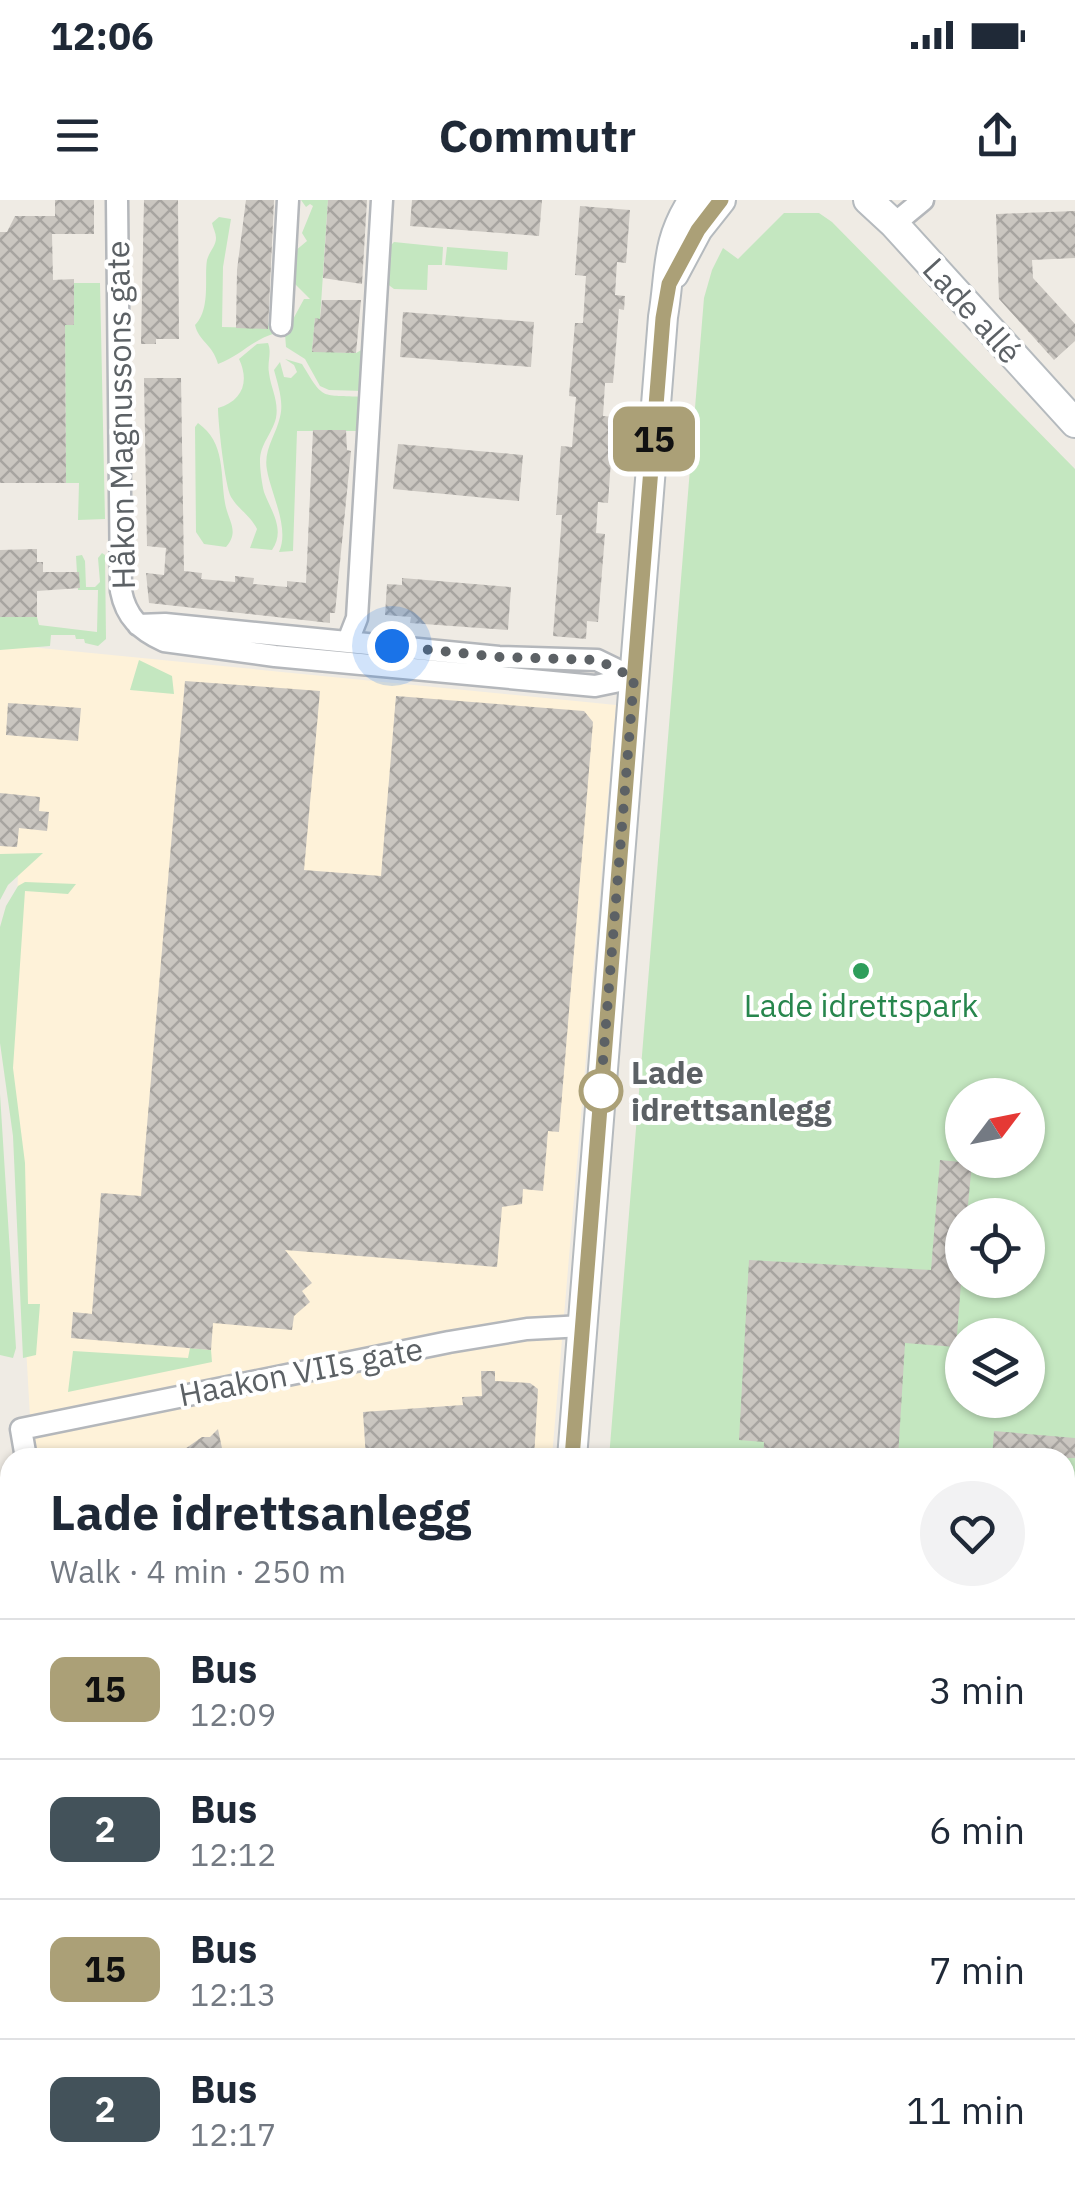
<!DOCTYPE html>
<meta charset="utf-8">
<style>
:root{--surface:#fff;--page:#f2f2f3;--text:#1f2937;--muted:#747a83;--line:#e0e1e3}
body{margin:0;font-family:"IBM Plex Sans",sans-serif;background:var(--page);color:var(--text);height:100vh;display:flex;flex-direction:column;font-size:38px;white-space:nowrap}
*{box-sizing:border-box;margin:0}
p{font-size:32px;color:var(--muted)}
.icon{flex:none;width:55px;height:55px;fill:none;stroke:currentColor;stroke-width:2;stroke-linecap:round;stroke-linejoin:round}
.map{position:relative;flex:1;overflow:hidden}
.drawer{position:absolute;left:0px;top:1248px;width:1075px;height:752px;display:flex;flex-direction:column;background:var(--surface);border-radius:30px 30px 0 0;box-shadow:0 2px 8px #0004}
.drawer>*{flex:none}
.badge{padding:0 20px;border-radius:15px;font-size:35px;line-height:65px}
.needle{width:65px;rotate:58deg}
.tools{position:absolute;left:945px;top:878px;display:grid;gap:20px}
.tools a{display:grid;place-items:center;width:100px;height:100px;border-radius:50%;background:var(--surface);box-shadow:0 2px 8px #0004;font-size:50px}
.you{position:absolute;width:50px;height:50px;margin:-25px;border:8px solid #fff;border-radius:50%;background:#1a73e8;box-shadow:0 0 0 15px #1a73e833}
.map>.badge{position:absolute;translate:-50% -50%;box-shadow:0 0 0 5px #fff}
.round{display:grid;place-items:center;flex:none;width:105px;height:105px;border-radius:52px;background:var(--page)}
.head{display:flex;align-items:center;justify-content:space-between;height:170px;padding:0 50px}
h1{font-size:48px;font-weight:700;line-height:75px}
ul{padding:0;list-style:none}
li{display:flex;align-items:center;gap:30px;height:140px;padding:0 50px;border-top:2px solid var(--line)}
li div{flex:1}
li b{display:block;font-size:38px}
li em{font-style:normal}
li .badge{min-width:110px;font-weight:700;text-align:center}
.status{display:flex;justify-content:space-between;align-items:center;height:70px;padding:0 50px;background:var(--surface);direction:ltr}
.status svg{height:28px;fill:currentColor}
header{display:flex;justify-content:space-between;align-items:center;height:130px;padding:0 50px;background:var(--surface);font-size:45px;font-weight:700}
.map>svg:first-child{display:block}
.commercial{fill:#fef2d9}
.green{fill:#c4e7c0;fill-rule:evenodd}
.building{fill:url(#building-cross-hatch)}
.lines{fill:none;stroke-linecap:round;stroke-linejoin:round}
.street-casing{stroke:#b4b7bb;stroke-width:25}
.secondary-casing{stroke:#b5babe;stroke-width:32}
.street{stroke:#fff;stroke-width:20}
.secondary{stroke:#fff;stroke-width:28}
.line-casing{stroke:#fff;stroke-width:22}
.line{stroke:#aba077;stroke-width:15}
.walk{stroke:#5c6165;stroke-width:10;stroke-dasharray:0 18}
.leisure-dot{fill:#2e9e5b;stroke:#fff;stroke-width:4}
.stop-dot{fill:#fff;stroke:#aba077;stroke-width:5}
.labels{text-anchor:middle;stroke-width:8;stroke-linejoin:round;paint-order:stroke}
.street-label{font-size:32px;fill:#5c6165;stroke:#fff}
.leisure-label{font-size:32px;fill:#27864d;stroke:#fff}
.stop-label{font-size:32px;font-weight:bold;fill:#5c6165;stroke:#fff;text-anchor:start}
</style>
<div class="status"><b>12:06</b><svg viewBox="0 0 49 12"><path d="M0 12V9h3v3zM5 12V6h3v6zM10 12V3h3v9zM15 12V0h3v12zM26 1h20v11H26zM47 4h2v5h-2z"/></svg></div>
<header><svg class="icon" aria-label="menu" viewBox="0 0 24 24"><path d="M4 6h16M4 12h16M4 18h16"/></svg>Commutr<svg class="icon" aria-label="share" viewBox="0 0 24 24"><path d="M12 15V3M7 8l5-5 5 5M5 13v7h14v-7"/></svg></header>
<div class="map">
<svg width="1075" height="1999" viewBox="0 0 1075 1999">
<defs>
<pattern id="building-cross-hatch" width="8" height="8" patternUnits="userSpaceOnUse" patternTransform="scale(2.5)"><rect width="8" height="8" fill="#cac6c0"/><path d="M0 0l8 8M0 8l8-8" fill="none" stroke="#a7a4a0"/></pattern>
</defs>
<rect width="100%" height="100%" fill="#efebe4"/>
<path class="commercial" d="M0 444 616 505 552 1257H36L30 1217 10 862 18 675 0 665Z
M1065 1431 1075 1432V1782L1065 1781Z
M140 1990H875V1999H141Z"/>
<path class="green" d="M301 0H328L320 119H315L312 151 356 153 365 148 364 191 329 190 320 186 305 159 286 147 285 134 304 99H310L290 79 295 51 307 41 302 33 313 6 310 4 306 7Z
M784 13H819L832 22 1075 269V1379L1065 1378V1258H609L704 98 712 70 723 48 738 59ZM962 895H1028V960H962ZM962 1015H1028V1080H962ZM962 1135H1028V1200H962Z
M219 17 231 19 223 67 222 127 268 128 272 99 279 98 276 133C253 139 240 156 218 164 212 143 199 142 195 125 211 109 204 78 207 60 209 52 216 46 216 38 216 33 213 28 212 23Z
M394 42 443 47 442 65H428L427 90 394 89 386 83 388 48Z
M447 47 508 52 507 70 445 65Z
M74 83H100L105 319 78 320 79 283H66L65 125 74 124Z
M268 143C272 153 267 162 269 173 271 189 279 201 276 218 272 234 260 244 260 261 260 270 262 284 264 292 271 311 286 330 272 350L250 348 257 329C250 315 238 309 231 297 225 286 218 223 218 208 242 201 250 182 239 159L257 144Z
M285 159 302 164C325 202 320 194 364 197L362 231H297L293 351 279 352C290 328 271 294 267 270 263 250 276 235 280 217 284 202 278 185 274 170L280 162 284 177 291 178 297 172 294 165Z
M198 223C226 243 220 274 225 303 228 321 240 331 226 347L204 344 196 332 195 227Z
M102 353 105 355 106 439 98 446 85 443 84 439H76L75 435H51L50 446 0 450V417H37L39 425 97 432 98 390H78L76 356 82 355 85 361 86 387H95L100 382 98 358Z
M139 460 172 476 174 494 130 490Z
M43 653 8 685 0 700V654Z
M25 682 76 684 68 694 25 691 13 868 25 963 28 1104H40L36 1155 23 1158 13 936 0 843V727L6 706 18 686Z
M0 894 16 1148 13 1158 0 1155Z
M190 1148 211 1150 212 1162 68 1192 73 1151 188 1158Z"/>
<path class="building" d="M55 0H94V34H52L53 80 74 79V125H65L66 283H0V32H7L15 16H55Z
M144 0H178L179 139H156V144H141Z
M246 0H274L268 129 236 128 237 70Z
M328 0H367L362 84 323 78Z
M412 0H542L539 36 410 26Z
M580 6 630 10 626 63 617 62 615 95 625 96 624 110 619 109 613 183H605L603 216 614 217 608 303 598 302 596 333 605 334 598 422 587 421 586 439 553 436 562 315H556L561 246 572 247 576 197 569 196 575 123H583L586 76 575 75Z
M1075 11V58L1032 60 1033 78 1075 124V141L1054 160 999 99 996 14Z
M322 100H361L356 153 312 152 315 118 320 119Z
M403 112 534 122 531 167 400 157Z
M144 178H181L184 371 202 373 201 379 235 382V376L254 378 253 384 287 387V381L306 383 313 230H346L347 250 351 251 335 413H330V423L149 403 146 373 164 375 166 348 147 346Z
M398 244 523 255 519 301 393 289Z
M37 349V362H43V372H79L80 388 37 391V417H0V350Z
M402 378 511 387 508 430 410 423 411 417 385 415 387 384 402 385Z
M185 481 320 491 304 670 381 676 396 496 584 511 593 522 559 932 548 931 543 991 523 989 522 1004 502 1007 497 1067 285 1050 312 1083 302 1091 310 1102 294 1116 292 1130 213 1123 211 1150 71 1138 73 1112 92 1114 101 993 141 996Z
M8 503 81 508 78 541 6 535Z
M0 593 40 597 39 611 49 612 47 631 19 628 17 647 0 646Z
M940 960 972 963 967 1015H962V1071L956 1147 905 1143 898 1258H763L764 1242 739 1240 749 1060 931 1070Z
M481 1171H495V1181L530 1183 538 1189 534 1258H366L363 1212 463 1205 462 1197 482 1196Z
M218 1229 224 1258H172L202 1237H210Z
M994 1231 1075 1238V1258H992Z"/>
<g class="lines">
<g class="street-casing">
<path id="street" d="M117 0 121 391C126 417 140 430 164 441L275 456 595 486 634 478
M894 24 923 0
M281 125 288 0
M138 425 165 424 499 457 597 460 634 478
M348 441 357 418 382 0
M26 1258 21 1229 449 1142 527 1129 583 1126
M1065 1413 1075 1414
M864 1999 865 1990"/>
</g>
<g class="secondary-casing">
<path id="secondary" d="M868 0 894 24 1075 223
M674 74 698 29 721 0
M572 1258 663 117C671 69 665 43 693 0
M512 1999V1990"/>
</g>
<use href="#street" class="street"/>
<use href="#secondary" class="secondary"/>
</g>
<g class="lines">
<g class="line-casing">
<path id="line" d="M572 1258 663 118 669 84 698 30 721 0"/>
</g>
<use href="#line" class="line"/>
<path class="walk" d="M392 446 499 457 598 460 634 478 600 898 601 891"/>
</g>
<circle class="leisure-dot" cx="861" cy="771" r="10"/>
<circle class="stop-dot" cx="601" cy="891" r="20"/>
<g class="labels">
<g class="street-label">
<text transform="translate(972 111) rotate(48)" y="11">Lade allé</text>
<text transform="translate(121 215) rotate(-91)" y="11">Håkon Magnussons gate</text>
<text transform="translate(301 1172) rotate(-11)" y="11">Haakon VIIs gate</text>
</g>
<g class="leisure-label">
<text x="861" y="817">Lade idrettspark</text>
</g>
<g class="stop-label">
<text x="631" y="884">Lade<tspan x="631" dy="37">idrettsanlegg</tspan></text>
</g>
</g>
</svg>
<div class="tools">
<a><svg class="needle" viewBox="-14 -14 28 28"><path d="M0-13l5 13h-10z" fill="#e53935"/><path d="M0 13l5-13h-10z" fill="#747a83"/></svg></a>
<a><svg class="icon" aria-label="locate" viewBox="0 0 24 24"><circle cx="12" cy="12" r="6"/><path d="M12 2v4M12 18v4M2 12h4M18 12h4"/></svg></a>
<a><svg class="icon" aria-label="layers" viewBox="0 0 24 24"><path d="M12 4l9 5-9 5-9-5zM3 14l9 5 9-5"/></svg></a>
</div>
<div class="you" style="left:392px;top:446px"></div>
<b class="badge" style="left:654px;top:239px;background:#aba077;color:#111">15</b>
<section class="drawer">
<div class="head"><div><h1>Lade idrettsanlegg</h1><p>Walk · 4 min · 250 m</p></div><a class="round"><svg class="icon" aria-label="heart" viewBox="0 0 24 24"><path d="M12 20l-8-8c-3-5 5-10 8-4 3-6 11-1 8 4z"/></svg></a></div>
<ul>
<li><span class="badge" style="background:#aba077;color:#111">15</span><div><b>Bus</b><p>12:09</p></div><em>3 min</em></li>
<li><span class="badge" style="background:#43525a;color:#fff">2</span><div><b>Bus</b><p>12:12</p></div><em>6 min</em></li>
<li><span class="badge" style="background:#aba077;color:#111">15</span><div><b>Bus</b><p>12:13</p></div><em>7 min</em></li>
<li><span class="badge" style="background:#43525a;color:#fff">2</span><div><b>Bus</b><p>12:17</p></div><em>11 min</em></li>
</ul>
</section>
</div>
